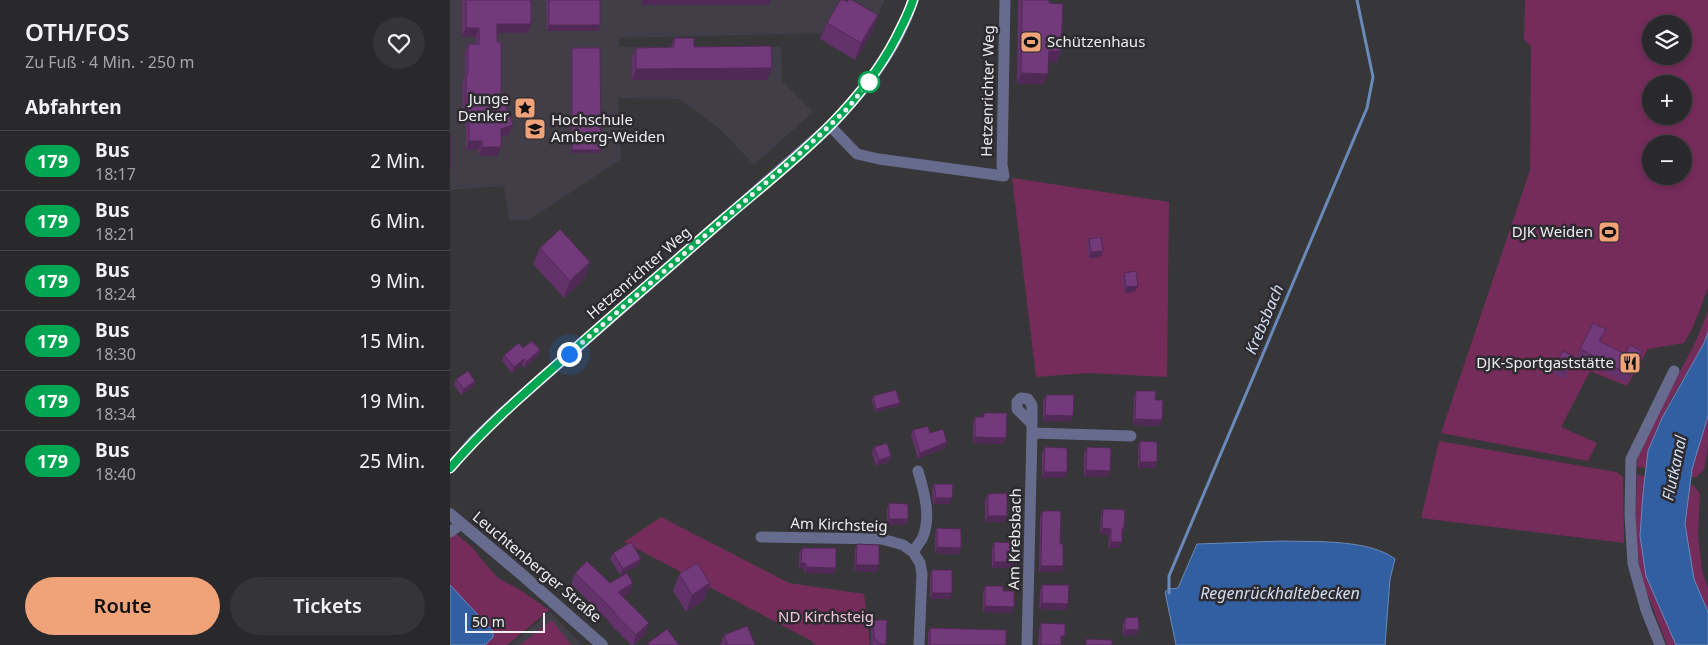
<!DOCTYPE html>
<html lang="de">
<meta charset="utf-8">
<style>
:root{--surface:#29282b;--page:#353437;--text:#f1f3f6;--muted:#a5a6a9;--line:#454447;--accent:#f0a279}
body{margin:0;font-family:"Noto Sans",sans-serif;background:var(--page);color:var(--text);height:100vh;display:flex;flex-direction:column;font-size:19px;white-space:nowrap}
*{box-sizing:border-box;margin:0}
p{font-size:16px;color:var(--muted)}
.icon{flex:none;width:28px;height:28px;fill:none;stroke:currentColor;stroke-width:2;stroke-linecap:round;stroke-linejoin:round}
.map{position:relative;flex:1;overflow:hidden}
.sheet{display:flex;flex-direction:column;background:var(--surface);width:450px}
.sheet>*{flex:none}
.badge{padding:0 10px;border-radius:16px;font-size:18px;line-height:32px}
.buttons{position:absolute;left:1192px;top:15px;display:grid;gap:10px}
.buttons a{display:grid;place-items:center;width:50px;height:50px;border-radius:50%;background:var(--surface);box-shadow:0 2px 8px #0003,0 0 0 1px var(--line);font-size:25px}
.scale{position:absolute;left:15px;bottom:12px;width:80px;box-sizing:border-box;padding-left:5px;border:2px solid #eeedf0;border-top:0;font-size:14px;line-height:18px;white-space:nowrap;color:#eeedf0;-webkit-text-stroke:4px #2d2b2f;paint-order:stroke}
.you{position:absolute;width:25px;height:25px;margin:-12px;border:4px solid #fff;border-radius:50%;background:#1a73e8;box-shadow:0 0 0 8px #1a73e833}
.map>.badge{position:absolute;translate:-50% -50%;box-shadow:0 0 0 2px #fff}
h2{padding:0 25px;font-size:19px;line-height:45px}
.round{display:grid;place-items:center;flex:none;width:52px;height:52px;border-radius:26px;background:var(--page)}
.headline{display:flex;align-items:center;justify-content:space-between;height:85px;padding:0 25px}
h1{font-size:24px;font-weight:600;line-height:38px}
.primary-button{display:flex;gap:10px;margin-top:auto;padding:10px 25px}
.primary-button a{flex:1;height:58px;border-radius:30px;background:var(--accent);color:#111;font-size:20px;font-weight:600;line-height:58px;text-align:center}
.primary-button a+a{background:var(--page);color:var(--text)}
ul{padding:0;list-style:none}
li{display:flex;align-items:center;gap:15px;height:60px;padding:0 25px;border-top:1px solid var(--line)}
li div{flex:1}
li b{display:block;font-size:19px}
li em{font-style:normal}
li .badge{min-width:55px;font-weight:700;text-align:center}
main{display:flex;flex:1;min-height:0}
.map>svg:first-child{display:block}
.built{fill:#423e48}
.green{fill:#762c5b;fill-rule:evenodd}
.water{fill:#315fa2;stroke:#6a8ab9}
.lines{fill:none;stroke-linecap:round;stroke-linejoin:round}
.stream{stroke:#6a8ab9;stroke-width:3}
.minor{stroke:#676b8d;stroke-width:11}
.tertiary{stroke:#676b8d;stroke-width:12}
.wall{fill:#63326a}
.shaded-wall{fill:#502956}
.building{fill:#733a7b;stroke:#502956}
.line-casing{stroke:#fff;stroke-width:11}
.line{stroke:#00a651;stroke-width:8}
.walk{stroke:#eeedf0;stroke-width:5;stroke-dasharray:0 9}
.stop-dot{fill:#fff;stroke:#00a651;stroke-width:2.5}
.labels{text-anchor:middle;stroke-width:5;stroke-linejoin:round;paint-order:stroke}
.poi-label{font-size:15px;fill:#eeedf0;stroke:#2d2b2f;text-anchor:end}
.street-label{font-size:15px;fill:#eeedf0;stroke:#2d2b2f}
.park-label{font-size:15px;fill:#f2c5de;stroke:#2d2b2f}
.water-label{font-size:16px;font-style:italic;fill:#d0dcf0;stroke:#2d2b2f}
</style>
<main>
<section class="sheet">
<div class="headline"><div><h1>OTH/FOS</h1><p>Zu Fuß · 4 Min. · 250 m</p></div><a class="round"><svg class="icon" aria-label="heart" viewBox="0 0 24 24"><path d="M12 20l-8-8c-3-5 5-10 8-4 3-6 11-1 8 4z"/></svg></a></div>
<h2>Abfahrten</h2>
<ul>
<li><span class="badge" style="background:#00a651;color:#fff">179</span><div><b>Bus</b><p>18:17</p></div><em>2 Min.</em></li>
<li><span class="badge" style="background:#00a651;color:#fff">179</span><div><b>Bus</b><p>18:21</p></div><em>6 Min.</em></li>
<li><span class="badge" style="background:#00a651;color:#fff">179</span><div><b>Bus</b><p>18:24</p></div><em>9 Min.</em></li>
<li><span class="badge" style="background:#00a651;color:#fff">179</span><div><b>Bus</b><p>18:30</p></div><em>15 Min.</em></li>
<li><span class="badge" style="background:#00a651;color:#fff">179</span><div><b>Bus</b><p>18:34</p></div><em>19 Min.</em></li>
<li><span class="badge" style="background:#00a651;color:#fff">179</span><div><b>Bus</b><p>18:40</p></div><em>25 Min.</em></li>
</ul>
<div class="primary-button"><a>Route</a><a>Tickets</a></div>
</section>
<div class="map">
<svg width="1258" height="645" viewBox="0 0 1258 645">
<rect width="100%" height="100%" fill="#373639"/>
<path class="built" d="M0 0H435L420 32 169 38V47H331L332 81 363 112 304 165 269 128 229 99 168 98 171 159 79 220H59L54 186 0 190Z
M100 612 132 645H61Z"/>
<path class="green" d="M1075 0H1258V288L1243 327 1234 343 1198 349 1177 386 1140 371 1111 427 1147 443 1138 461 991 433 1080 170 1081 46 1074 40ZM1201 24H1234V56H1201ZM1201 84H1234V116H1201ZM1201 144H1234V176H1201Z
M562 178 719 202 717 377 638 373 586 377Z
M1258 311V332L1254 343C1233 381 1201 425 1196 468L1186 467 1190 449 1246 341Z
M1258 416V446L1254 470 1246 477H1241L1242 469Z
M989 441 1166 472 1173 477 1174 543 971 518Z
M1187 475 1195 476 1193 494 1226 645H1217L1191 577 1185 535Z
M1240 485 1244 486 1250 494 1248 535 1252 571 1258 588V612L1244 579 1235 524Z
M211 517 339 583 414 594 420 645H366L360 640 174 542Z
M6 534 22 547 32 560 48 578 70 590 99 610 57 645H35L40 641 43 631 0 585V538Z
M102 620 121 645H70Z"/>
<path class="water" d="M1258 332V416L1242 469 1235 524 1244 579 1258 612V645H1226L1196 576 1190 536 1193 494 1198 451 1212 418 1254 343Z
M832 541C865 542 919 539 945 559L940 579 935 645H726L715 592 719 589 728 588 747 544Z
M0 585 43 631V637L35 645H0Z"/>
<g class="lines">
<path class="stream" d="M719 593V576L917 108 923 77 907 0"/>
<path class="minor" d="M380 126 407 154 429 159 554 176 552 165 555 0
M582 433 681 436
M0 468 23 441 50 415 380 126C414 91 449 47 463 0
M468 471C474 492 482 517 472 539 469 543 466 548 463 552L470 563 472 574 469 645
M0 532 11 524
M311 537 432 539 453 545 463 552
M577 645 582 433V405L578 399 571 398 567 402V409L582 424
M1210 645 1196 610 1183 564 1180 515 1181 459 1224 371"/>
<path class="tertiary" d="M0 514 70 573 152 645"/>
</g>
<path class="wall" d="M12 0H81V24L78 33H47L51 93 63 125 59 134 51 137 47 156H29V150H16V124H13L12 84 15 76V53L18 44H26V37H12Z
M96 0H150L148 31H97Z
M568 0H599V3L611 51 607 62H599L594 84H567Z
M428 15 422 32 405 60 370 39 377 23Z
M224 38 244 47 317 80H182V59L186 48 221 47Z
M122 48 150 153H121V51Z
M639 239 651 257 639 258 637 245Z
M90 248 140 262 134 279 114 298 83 264Z
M674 273 685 292 674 293 672 279Z
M1156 329 1150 342 1175 354 1188 360 1176 383 1126 358 1130 349Z
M54 355 88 356 74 368 72 365 62 373 52 361Z
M1125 357 1115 379 1103 373 1105 367Z
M6 379 23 387 11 395 4 385Z
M686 391 705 400 712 420 710 426 683 425 684 397Z
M596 395 621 422 593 421V401Z
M423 396 450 403 449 406 425 412 422 400Z
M534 413 554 444 523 443V423L525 417H532Z
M463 430 480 433 497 442 495 448 468 459 461 436Z
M690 441 705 468H688V447Z
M424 447 441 456 439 462 426 466 422 453Z
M595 447 615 478H592V453Z
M637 447 658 477H634V453Z
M484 484 500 504H483L482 490Z
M538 494 555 522H535V500Z
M439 503 458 519 456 525H437V509Z
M653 509 674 528 672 534V542L669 548H658L659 535 650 534 651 515Z
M592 511 610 544 613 566 611 572H589L590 517Z
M487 528 511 548 509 554 485 553V534Z
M544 542 565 568H542V548Z
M407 544 429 565 426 572 404 571 405 550Z
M352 548 386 568 384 574 354 573V569H349V554Z
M163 553 189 565 170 575 160 559Z
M482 570 500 599H480V576Z
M125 573 160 583H183L179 594 173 597 195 634 184 645H181L160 624V622L121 584Z
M229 574 260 583 254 600 236 612 223 591Z
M592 585 618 604 616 610 589 609 590 591Z
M535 586 553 591 564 607 561 613 533 612V592Z
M675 618 689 629 686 635 673 636V624Z
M423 620 435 645H423L421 643V626Z
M591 623 615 636 613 642H611V645H588L589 629Z
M480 628 556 645H478V634Z
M274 635 305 644V645H270Z"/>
<path class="shaded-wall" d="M192 0H320L319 5H191Z
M428 15 422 32 405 60 411 43Z
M47 24H81L78 33H44Z
M99 25H150L148 31H97Z
M16 28H29L26 37H12Z
M599 51H611L607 62H595Z
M322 68 317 80H182L186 69Z
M571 73 598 74 594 84H567Z
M16 115H19L16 124H13Z
M63 125 59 134 47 138 51 129Z
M19 141H32L29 150H16Z
M32 147H51L47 156H29Z
M122 150H151L150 153H121Z
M653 251 651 257 639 258 641 252Z
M140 262 134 279 114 298 120 281Z
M688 286 685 292 674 293 676 287Z
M90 350 88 356 74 368 76 362Z
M74 359 72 365 62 373 64 367Z
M25 381 23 387 11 395 14 389Z
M450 403 449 406 425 412 426 409Z
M595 415 623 416 621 422 593 421Z
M685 419 712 420 710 426 683 425Z
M525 437 556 438 554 444 523 443Z
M497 442 495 448 468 459 470 453Z
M441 456 439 462 426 466 429 460Z
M690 462H707L705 468H688Z
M636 470 660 471 658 477H634Z
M594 472H617L615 478H592Z
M486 498H502L500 504H483Z
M538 516H557L555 522H535Z
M439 519H458L456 525H437Z
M652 528 661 529 659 535 650 534Z
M661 542H672L669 548H658Z
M487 547 511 548 509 554 485 553Z
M191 559 189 565 170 575 173 569Z
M544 562H567L565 568H542Z
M351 563H356L354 569H349Z
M406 565H429L426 572 404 571Z
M591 566H613L611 572H589Z
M356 567 386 568 384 574 354 573Z
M183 583 179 594 164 603 168 592Z
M260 583 254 600 236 612 242 595Z
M482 593H502L500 599H480Z
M592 603 618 604 616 610 589 609Z
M535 606 564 607 561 613 533 612Z
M199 623 195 634 183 645 186 635Z
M689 629 686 635 673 636 675 630Z
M611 636H615L613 642H609Z"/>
<path class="building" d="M16 0H81V24H47V42H51V93L63 125 51 129V147H32V141H19V115H16V75H18V44H29V28H16Z
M99 0H150V25H99Z
M390 0H394L397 2 398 0H402L428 15 411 43 377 23Z
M572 0H599V3L613 4 611 51H599L598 74 571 73Z
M224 38H244V47L321 46 322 68 186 69V48L224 47Z
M122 48H150L151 150H122Z
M0 134H1V168H0Z
M110 229 140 262 120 281 90 248Z
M651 237 653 251 641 252 639 239Z
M686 271 688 286 676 287 674 273Z
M1143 323 1156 329 1149 341 1175 354 1180 345 1192 351 1180 375 1130 349Z
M82 341 90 350 76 362 74 359 64 367 54 355 69 343 73 348Z
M1113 351 1125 357 1117 373 1105 367Z
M18 371 25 381 14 389 6 379Z
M446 390 450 403 426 409 423 396Z
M686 391H706L705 400H713L712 420 685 419Z
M596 395H624L623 416 595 415Z
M534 413H557L556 438 525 437V417H534Z
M478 426 480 433 493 429 497 442 470 453 463 430Z
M690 441 707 442V462H690Z
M437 443 441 456 429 460 424 447Z
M595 447 617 448V472H594Z
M637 447 661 448 660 471 636 470Z
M484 484H503L502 498H486Z
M557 493V516H538V494Z
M439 503 458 504V519H439Z
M653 509 675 510 674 528H672V542H661V529L652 528Z
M592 511H611L610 544H613V566H591Z
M487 528 511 529V548L487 547Z
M181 542 191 559 173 569 163 553Z
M544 542 567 543V562H544Z
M407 544 429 545V565H406Z
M352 548H386V568L356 567V563H351Z
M137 561 160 583 177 573 183 583 168 592 199 623 186 635 164 613 165 612 125 573Z
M247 563 260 583 242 595 229 574Z
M482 570H502V593H482Z
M592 585H619L618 604 592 603Z
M535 586H553V591H564V607L535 606Z
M688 617 689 629 675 630V618Z
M423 620H437L436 644H430L424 637Z
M591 623 615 624V636H611V645H591Z
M297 626 305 644 303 645H278L274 635Z
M480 628 556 630V645H480Z
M217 629 229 645H199L198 643Z
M636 639 662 640V645H636Z"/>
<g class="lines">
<g class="line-casing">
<path id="line" d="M0 468C36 426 77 391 118 355 170 309 222 264 275 218 338 164 407 113 446 38 452 26 459 13 463 0"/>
</g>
<use href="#line" class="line"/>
<path class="walk" d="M119 354 357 147 398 108 419 82"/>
</g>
<defs>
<g id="stadium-square" transform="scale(1.125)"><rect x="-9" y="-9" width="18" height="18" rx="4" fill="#f0a279" stroke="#2d2b2f"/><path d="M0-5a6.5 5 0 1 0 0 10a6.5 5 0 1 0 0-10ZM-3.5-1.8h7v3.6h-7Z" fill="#111"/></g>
<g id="sight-square" transform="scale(1.125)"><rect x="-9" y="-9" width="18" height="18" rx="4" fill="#f0a279" stroke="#2d2b2f"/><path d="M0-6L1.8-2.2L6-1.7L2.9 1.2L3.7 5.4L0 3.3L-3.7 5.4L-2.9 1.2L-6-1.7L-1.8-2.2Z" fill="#111"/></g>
<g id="university-square" transform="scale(1.125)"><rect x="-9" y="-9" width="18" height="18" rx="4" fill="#f0a279" stroke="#2d2b2f"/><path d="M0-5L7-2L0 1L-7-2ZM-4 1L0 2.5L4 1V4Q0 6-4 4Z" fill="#111"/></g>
<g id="restaurant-square" transform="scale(1.125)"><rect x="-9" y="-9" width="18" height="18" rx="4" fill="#f0a279" stroke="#2d2b2f"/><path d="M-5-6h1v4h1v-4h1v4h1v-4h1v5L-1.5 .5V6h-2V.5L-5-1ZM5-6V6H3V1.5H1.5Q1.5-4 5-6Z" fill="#111"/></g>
</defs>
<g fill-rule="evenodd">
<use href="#stadium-square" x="581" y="42"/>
<use href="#sight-square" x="75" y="108"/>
<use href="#university-square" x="85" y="129"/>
<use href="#stadium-square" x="1159" y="232"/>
<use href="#restaurant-square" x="1180" y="363"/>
</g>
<circle class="stop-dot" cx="419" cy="82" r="10"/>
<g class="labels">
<g class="poi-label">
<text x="597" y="47" text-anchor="start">Schützenhaus</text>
<text x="59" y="104">Junge<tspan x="59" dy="17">Denker</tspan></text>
<text x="101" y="125" text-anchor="start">Hochschule<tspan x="101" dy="17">Amberg-Weiden</tspan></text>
<text x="1143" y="237">DJK Weiden</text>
<text x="1164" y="368">DJK-Sportgaststätte</text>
</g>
<g class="street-label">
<text transform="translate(538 91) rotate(-89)" y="5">Hetzenrichter Weg</text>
<text transform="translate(189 273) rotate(-41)" y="5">Hetzenrichter Weg</text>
<text transform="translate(389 525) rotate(2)" y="5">Am Kirchsteig</text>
<text transform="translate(565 539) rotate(-89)" y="5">Am Krebsbach</text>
<text transform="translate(87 567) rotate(40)" y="5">Leuchtenberger Straße</text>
</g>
<g class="park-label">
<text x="376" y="622">ND Kirchsteig</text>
</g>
<g class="water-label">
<text transform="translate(814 319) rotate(-67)" y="6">Krebsbach</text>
<text transform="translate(1224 468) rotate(-78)" y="6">Flutkanal</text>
<text x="830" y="599">Regenrückhaltebecken</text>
</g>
</g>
</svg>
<div class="buttons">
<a><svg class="icon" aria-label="layers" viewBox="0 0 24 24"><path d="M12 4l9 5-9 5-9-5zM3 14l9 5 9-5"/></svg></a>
<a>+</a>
<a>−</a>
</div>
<div class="scale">50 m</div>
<div class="you" style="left:119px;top:354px"></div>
</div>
</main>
